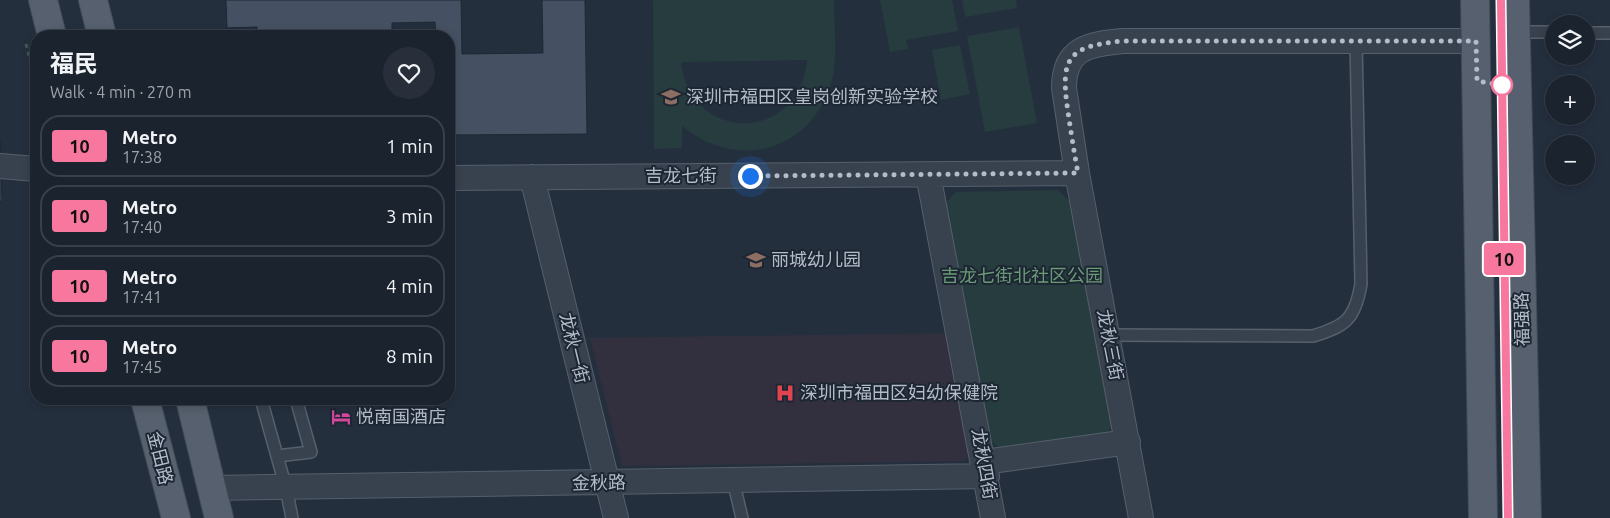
<!DOCTYPE html>
<meta charset="utf-8">
<style>
:root{--surface:#1b232e;--page:#282f3a;--text:#f1f3f6;--muted:#a0a4aa;--line:#39404a}
body{margin:0;font-family:Ubuntu,"Noto Sans SC",sans-serif;background:var(--page);color:var(--text);height:100vh;display:flex;flex-direction:column;font-size:19px;white-space:nowrap}
*{box-sizing:border-box;margin:0}
p{font-size:16px;color:var(--muted)}
.icon{flex:none;width:28px;height:28px;fill:none;stroke:currentColor;stroke-width:2;stroke-linecap:round;stroke-linejoin:round}
.map{position:relative;flex:1;overflow:hidden}
.drawer{position:absolute;left:30px;top:30px;width:425px;height:375px;display:flex;flex-direction:column;background:var(--surface);border-radius:20px;box-shadow:0 2px 8px #0003,0 0 0 1px var(--line)}
.drawer>*{flex:none}
.badge{padding:0 10px;border-radius:4px;font-size:18px;line-height:32px}
.buttons{position:absolute;left:1545px;top:15px;display:grid;gap:10px}
.buttons a{display:grid;place-items:center;width:50px;height:50px;border-radius:50%;background:var(--surface);box-shadow:0 2px 8px #0003,0 0 0 1px var(--line);font-size:25px}
.you{position:absolute;width:25px;height:25px;margin:-12px;border:4px solid #fff;border-radius:50%;background:#1a73e8;box-shadow:0 0 0 8px #1a73e833}
.map>.badge{position:absolute;translate:-50% -50%;box-shadow:0 0 0 2px #fff}
.round{display:grid;place-items:center;flex:none;width:52px;height:52px;border-radius:26px;background:var(--page)}
.overview{display:flex;align-items:center;justify-content:space-between;height:85px;padding:0 20px}
h1{font-size:24px;font-weight:700;line-height:38px}
ul{padding:0;list-style:none}
li{display:flex;align-items:center;gap:15px;height:62px;margin:0 10px 8px;padding:0 10px;border:2px solid var(--line);border-radius:20px}
li div{flex:1}
li b{display:block;font-size:19px}
li em{font-style:normal}
li .badge{min-width:55px;font-weight:700;text-align:center}
.map>svg:first-child{display:block}
.medical{fill:#32303f}
.green{fill:#263c3f;fill-rule:evenodd}
.building{fill:#455162;stroke:#1f2835}
.lines{fill:none;stroke-linecap:round;stroke-linejoin:round}
.service-casing{stroke:#565f6c;stroke-width:14}
.minor-casing{stroke:#565f6c;stroke-width:26}
.primary-casing{stroke:#414a57;stroke-width:30}
.path{stroke:#44595c;stroke-width:3;stroke-dasharray:4 4;stroke-linecap:butt}
.service{stroke:#38414e;stroke-width:11}
.minor{stroke:#38414e;stroke-width:24}
.primary{stroke:#56606e;stroke-width:28}
.line-casing{stroke:#fff;stroke-width:11}
.line{stroke:#f8779e;stroke-width:8}
.walk{stroke:#b4bcc9;stroke-width:5;stroke-dasharray:0 9}
.stop-dot{fill:#fff;stroke:#f8779e;stroke-width:2.5}
.labels{text-anchor:middle;stroke-width:4;stroke-linejoin:round;paint-order:stroke}
.poi-label{font-size:18px;fill:#b4bcc9;stroke:#1d2633;text-anchor:start}
.street-label{font-size:18px;fill:#b4bcc9;stroke:#1d2633}
.park-label{font-size:18px;fill:#6b9a76;stroke:#1d2633}
</style>
<div class="map">
<svg width="1610" height="518" viewBox="0 0 1610 518">
<rect width="100%" height="100%" fill="#242f3e"/>
<path class="medical" d="M955 333 976 448 964 461 622 466 590 338Z"/>
<path class="green" d="M653 0H834C834 24 838 62 831 84 810 152 736 171 682 126V148L654 149ZM807 60C800 143 691 145 681 62Z
M880 0H952L958 31 906 40 908 49 890 52Z
M962 0H1016L1017 8 965 17Z
M1019 27 1037 123 985 132 967 36Z
M960 45 970 94 941 100 932 50Z
M1058 190 1074 206 1115 421 1102 440 1007 453 989 440 943 206 956 192Z"/>
<path class="building" d="M226 0H461L462 54 543 53 542 0H585L587 134 449 135V36H436L435 22 392 23V36H257V27L227 28Z
M0 140 2 201 0 202Z"/>
<g class="lines">
<g class="service-casing">
<path id="service" d="M1516 32H1554
M1586 33H1610
M1108 335 1313 336C1346 326 1355 319 1361 284L1356 41
M261 399 286 488 292 518
M277 456 311 452 296 399
M733 480 742 518"/>
</g>
<g class="minor-casing">
<path id="minor" d="M0 166 36 169
M1077 173 1141 518
M928 174 993 518
M532 177 616 518
M449 178 1077 173 1064 88C1064 48 1089 44 1123 41H1476
M984 462 1128 442
M212 488 987 476"/>
</g>
<g class="primary-casing">
<path id="primary" d="M43 0 52 36
M93 0 102 36
M1475 0 1483 518
M1515 0 1527 518
M145 399 176 518
M190 399 219 518"/>
</g>
<path class="path" d="M26 44 36 83"/>
<use href="#service" class="service"/>
<use href="#minor" class="minor"/>
<use href="#primary" class="primary"/>
</g>
<g class="lines">
<g class="line-casing">
<path id="line" d="M1501 0 1508 518"/>
</g>
<use href="#line" class="line"/>
<path class="walk" d="M750 176 1078 173C1074 152 1071 132 1068 112 1060 58 1067 46 1123 41H1476L1477 81 1502 85"/>
</g>
<defs>
<g id="school-bare" transform="scale(1.5)"><path d="M0-5L7-2L0 1L-7-2ZM-4 1L0 2.5L4 1V4Q0 6-4 4Z" fill="#8d6e63" stroke="#1d2633" stroke-width="2.5" paint-order="stroke"/></g>
<g id="hospital-bare" transform="scale(1.5)"><path d="M-5-5h3v3.5h4V-5h3V5h-3V1.5h-4V5h-3Z" fill="#e0444e" stroke="#1d2633" stroke-width="2.5" paint-order="stroke"/></g>
<g id="hotel-bare" transform="scale(1.5)"><path d="M-6-4.5h1.5V1H6V5H4.5V3h-9V5H-6ZM-4 0a1.8 1.8 0 1 1 3.6 0ZM.5 0V-2.5h3Q6-2.5 6 0Z" fill="#d1479c" stroke="#1d2633" stroke-width="2.5" paint-order="stroke"/></g>
</defs>
<g fill-rule="evenodd">
<use href="#school-bare" x="671" y="97"/>
<use href="#school-bare" x="756" y="260"/>
<use href="#hospital-bare" x="785" y="393"/>
<use href="#hotel-bare" x="341" y="417"/>
</g>
<circle class="stop-dot" cx="1502" cy="85" r="10"/>
<g class="labels">
<g class="poi-label">
<text x="686" y="103">深圳市福田区皇岗创新实验学校</text>
<text x="771" y="266">丽城幼儿园</text>
<text x="800" y="399">深圳市福田区妇幼保健院</text>
<text x="356" y="423">悦南国酒店</text>
</g>
<g class="street-label">
<text x="681" y="182">吉龙七街</text>
<text transform="translate(1522 319) rotate(-91)" y="6">福强路</text>
<text transform="translate(1110 345) rotate(79)" y="6">龙秋三街</text>
<text transform="translate(574 348) rotate(76)" y="6">龙秋一街</text>
<text transform="translate(160 458) rotate(76)" y="6">金田路</text>
<text transform="translate(984 464) rotate(80)" y="6">龙秋四街</text>
<text transform="translate(599 483) rotate(-1)" y="6">金秋路</text>
</g>
<g class="park-label">
<text x="1022" y="282">吉龙七街北社区公园</text>
</g>
</g>
</svg>
<div class="buttons">
<a><svg class="icon" aria-label="layers" viewBox="0 0 24 24"><path d="M12 4l9 5-9 5-9-5zM3 14l9 5 9-5"/></svg></a>
<a>+</a>
<a>−</a>
</div>
<div class="you" style="left:750px;top:176px"></div>
<b class="badge" style="left:1504px;top:259px;background:#f8779e;color:#111">10</b>
<section class="drawer">
<div class="overview"><div><h1>福民</h1><p>Walk · 4 min · 270 m</p></div><a class="round"><svg class="icon" aria-label="heart" viewBox="0 0 24 24"><path d="M12 20l-8-8c-3-5 5-10 8-4 3-6 11-1 8 4z"/></svg></a></div>
<ul>
<li><span class="badge" style="background:#f8779e;color:#111">10</span><div><b>Metro</b><p>17:38</p></div><em>1 min</em></li>
<li><span class="badge" style="background:#f8779e;color:#111">10</span><div><b>Metro</b><p>17:40</p></div><em>3 min</em></li>
<li><span class="badge" style="background:#f8779e;color:#111">10</span><div><b>Metro</b><p>17:41</p></div><em>4 min</em></li>
<li><span class="badge" style="background:#f8779e;color:#111">10</span><div><b>Metro</b><p>17:45</p></div><em>8 min</em></li>
</ul>
</section>
</div>
